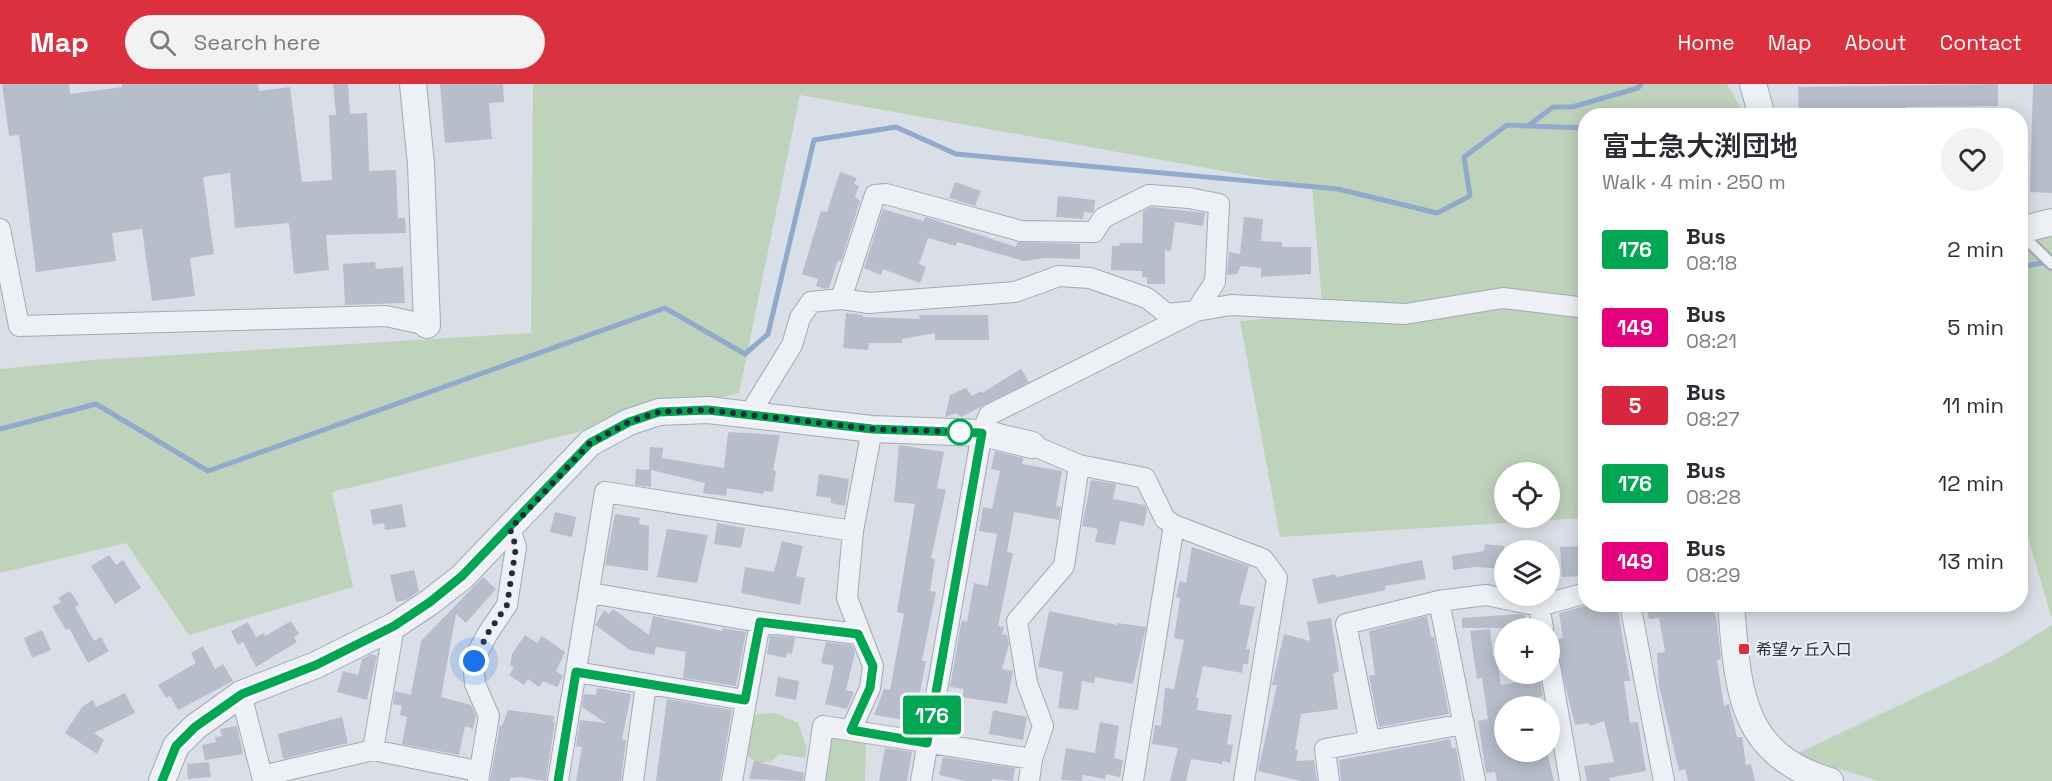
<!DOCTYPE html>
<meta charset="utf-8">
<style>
:root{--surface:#fff;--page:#f2f2f3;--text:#2b2b33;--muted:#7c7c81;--accent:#dc303f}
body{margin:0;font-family:"Space Grotesk","Noto Sans JP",sans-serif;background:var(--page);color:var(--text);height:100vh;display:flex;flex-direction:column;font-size:22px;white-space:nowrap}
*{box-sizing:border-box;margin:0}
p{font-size:20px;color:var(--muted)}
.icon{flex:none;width:33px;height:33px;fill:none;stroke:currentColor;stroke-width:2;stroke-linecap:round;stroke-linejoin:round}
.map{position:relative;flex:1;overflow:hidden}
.panel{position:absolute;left:1578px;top:24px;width:450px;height:504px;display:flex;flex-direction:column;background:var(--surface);border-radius:24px;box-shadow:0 3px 15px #0003}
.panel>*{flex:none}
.badge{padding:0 12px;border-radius:4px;font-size:21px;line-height:39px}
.controls{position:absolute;left:1494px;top:378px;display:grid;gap:12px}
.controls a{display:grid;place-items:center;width:66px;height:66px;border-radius:50%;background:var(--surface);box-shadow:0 3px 15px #0003;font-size:30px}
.you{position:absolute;width:30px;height:30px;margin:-15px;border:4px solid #fff;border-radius:50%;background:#1a73e8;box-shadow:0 0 0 9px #1a73e833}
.map>.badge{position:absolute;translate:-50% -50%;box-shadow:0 0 0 3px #fff}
.round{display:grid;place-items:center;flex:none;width:63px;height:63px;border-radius:32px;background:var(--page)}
.headline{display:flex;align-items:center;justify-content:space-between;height:102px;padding:0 24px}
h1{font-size:28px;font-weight:600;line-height:45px}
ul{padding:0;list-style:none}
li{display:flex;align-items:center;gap:18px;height:78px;padding:0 24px}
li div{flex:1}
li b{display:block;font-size:22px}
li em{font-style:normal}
li .badge{min-width:66px;font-weight:700;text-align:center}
header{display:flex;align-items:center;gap:36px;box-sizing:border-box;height:84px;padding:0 30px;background:var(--accent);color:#fff}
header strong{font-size:28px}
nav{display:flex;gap:33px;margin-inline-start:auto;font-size:21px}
.search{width:420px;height:54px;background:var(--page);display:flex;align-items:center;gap:15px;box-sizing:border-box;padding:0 21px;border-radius:33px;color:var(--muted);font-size:22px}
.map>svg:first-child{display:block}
.green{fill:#bfd2bb;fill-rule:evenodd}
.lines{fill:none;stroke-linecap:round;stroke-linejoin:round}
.stream{stroke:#91aacc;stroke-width:5}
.building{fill:#b7bdca}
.service-casing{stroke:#a3a9b4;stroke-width:14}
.minor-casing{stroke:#a3a9b4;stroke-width:22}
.tertiary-casing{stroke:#a3a9b4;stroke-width:28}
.service{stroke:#edf0f5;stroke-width:10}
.minor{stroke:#edf0f5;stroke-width:20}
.tertiary{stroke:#edf0f5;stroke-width:26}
.line-casing{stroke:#fff;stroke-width:14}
.line{stroke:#00a651;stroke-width:9}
.walk{stroke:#232b3e;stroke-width:6;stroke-dasharray:0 10.8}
.stop-dot{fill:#fff;stroke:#00a651;stroke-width:3}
.poi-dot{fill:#dc303f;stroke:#eaeef5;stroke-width:2}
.labels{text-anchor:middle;stroke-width:4.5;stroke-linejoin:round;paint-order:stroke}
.poi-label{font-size:16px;fill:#232b3e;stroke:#eaeef5;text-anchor:start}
</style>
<header>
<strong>Map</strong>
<div class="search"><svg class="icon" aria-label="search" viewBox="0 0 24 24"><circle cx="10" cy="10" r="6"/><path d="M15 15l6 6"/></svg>Search here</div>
<nav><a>Home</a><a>Map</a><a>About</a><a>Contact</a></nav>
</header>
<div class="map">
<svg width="2052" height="697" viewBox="0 0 2052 697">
<rect width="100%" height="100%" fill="#dadfe7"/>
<path class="green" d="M533 0H1727L1745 31 1586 32 1585 434 1280 453 1240 237 1323 230 1312 103 800 11 739 309 332 408 353 503 189 551 126 459 0 489V285L92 276 531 249ZM1504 388H1550V434H1504Z
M2052 131V535L2021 430 2020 132Z
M2052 541V697H1878L1794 671 1997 575Z
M775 629 798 639 807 664 805 674 779 670 770 678 757 679 744 669 747 639 758 630Z
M828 647 866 656 865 697H819Z"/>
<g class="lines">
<path class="stream" d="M1528 42 1553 23H1572L1638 4 1641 0
M2020 183 2047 178
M0 345 96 320 208 387 665 224 745 270 768 250 814 56 896 43 956 70 1338 105 1437 129 1470 112 1464 73 1507 41 1586 44"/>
</g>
<path class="building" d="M2 0H69L70 10 122 3V0H258L259 7 290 3 302 98 332 96 329 31H336L333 0H348L350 30 367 29 369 87 396 86 398 134H405L406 149 326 151 329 186 294 190 289 139 235 144 230 89 203 93 214 170 190 174 195 212 152 217 142 145 112 149 116 177 36 188 19 51 9 52Z
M440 0H503L504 18 489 19 492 55 445 59Z
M1998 0V22L1906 23V32H1799L1798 3Z
M2033 0H2052V109L2030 108Z
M840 88 857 94 854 100 859 102 855 113 860 117 841 177 838 176 829 204 825 205 816 202 818 195 802 190 821 127 827 128Z
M955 98 981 107 975 122 949 114Z
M1058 112 1095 116 1094 126 1092 129 1084 128 1083 135 1056 133Z
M1151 123 1205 129 1203 142 1175 138 1171 167 1165 166V200H1147V193H1142V187L1111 186 1112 162H1119L1120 159H1142L1143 127Z
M883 125 923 137 925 133 932 135 1016 163 1017 158 1080 160V175L1045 174 1024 177 957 158 956 162 928 154 919 180 926 183 920 199 883 185 881 191 864 184Z
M1244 133 1263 135 1261 157 1282 158V163H1311V190L1261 193V184L1241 182 1237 190 1227 191 1229 168 1240 170Z
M375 178 376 185 403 183 405 219 345 221 343 180Z
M846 229 863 231V233L920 235 919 231H988L989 256H935V249L902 255V259H869L868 266 843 264Z
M1021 285 1029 298 961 333 956 329 945 333 950 311 966 304 972 312 981 307 982 309Z
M728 348 780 351 773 386 776 387 773 408 764 407 763 410 727 404 726 412 703 409 705 399 651 386V403L635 401 636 385 649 386 650 363 663 364 662 374 724 384Z
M899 361 944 368 937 404 946 406 931 474 935 475 930 507 936 508 922 577H926L920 608 924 609 920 630 912 629 911 637 874 631 884 605 890 606 904 530 897 528 915 420 894 418Z
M995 367 1023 374 1022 380 1062 387 1056 422 1061 423 1059 436 1014 428 1007 468 1013 469 998 542 1004 543 1002 550 1007 551 1009 560 1002 585 1013 587 1007 620 962 613 964 605 950 603 960 546 962 536 967 538 974 499 988 502 997 450 979 447 983 423 992 425 1000 387 991 385Z
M819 390 849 395 845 422 831 419V414L816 412Z
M1091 396 1116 400 1113 415 1145 421 1147 426 1144 442 1120 437 1115 461 1095 458 1098 445 1082 442Z
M402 420 406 443 385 446 384 439 373 441 370 426Z
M555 428 576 433 572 453 550 448Z
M615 430 640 434 639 440 649 442 648 487 605 481Z
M717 439 745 444 741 464 714 460Z
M667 445 708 451 697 499 657 493Z
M782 457 803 462 796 492 805 494 800 521 741 509 745 483 774 488Z
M1485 460 1504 462V485L1475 483 1453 486 1452 472 1484 467Z
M1586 462V492L1562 493 1560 463Z
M1192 463 1249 482 1239 520 1255 523 1246 565H1250L1248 580H1243L1242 589 1203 582 1196 614H1199L1197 626 1232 631 1227 660 1233 661 1230 679 1223 677 1222 680 1191 675 1186 697H1170L1178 664 1152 660 1155 641 1161 642 1165 604 1174 605 1184 556 1174 554 1180 514 1176 513 1180 497 1186 499Z
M109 471 116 481 123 476 141 504 115 520 91 482Z
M1422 476 1426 495 1385 502 1386 506 1318 520 1312 495 1335 490 1336 493Z
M414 486 419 507 406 516 396 518 390 491Z
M483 493 496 505 466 539 456 530 441 613 471 621 476 632 473 645 465 642 459 671 402 660 407 633 400 631 402 622 393 620 395 607 411 611 421 557Z
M70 507 79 521 75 523 94 557 101 553 109 567 88 579 69 544 66 546 52 523 61 518 58 514Z
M1646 520H1713L1717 538 1721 575 1717 576 1724 622 1729 620 1737 653H1742L1746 681 1751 680 1755 697H1688L1685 685 1679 687 1659 602 1657 569 1665 568 1659 534 1649 535Z
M1589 521 1617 520 1630 597H1624L1630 639 1638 638 1646 687 1609 694 1610 697H1587L1584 682 1614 678 1604 637 1590 642 1589 639 1575 641 1554 556 1563 554 1559 529Z
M613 525 649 551 653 532 722 547 723 544 746 548 736 602 683 594 686 568 656 563 654 571 630 566 595 541 604 526 609 530Z
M1049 527 1117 541V539L1146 543 1133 600 1095 593 1094 599 1082 597 1078 626 1058 624 1063 588 1038 583Z
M1518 530 1525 531 1527 544H1462V534Z
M1427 532 1431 553H1434L1449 630 1379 643 1369 592 1375 591 1369 547Z
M1331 534 1339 587 1333 590 1338 625 1301 630 1295 665 1298 666 1296 677 1314 676 1317 697H1300L1258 687 1277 601H1272L1284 550 1310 557 1307 538Z
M291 537 299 550 294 553 297 558 256 583 243 558 238 561 231 547 248 538 256 553 264 549 265 552Z
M1490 545 1493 572H1496L1501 601 1540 594 1543 612 1504 621V668H1547L1554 697H1497L1495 688 1486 689 1478 637 1488 635 1482 594 1477 595 1470 547Z
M42 546 51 566 32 574 24 554Z
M525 551 537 559 542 552 565 568 556 587 563 592 557 603 543 597 539 603 528 595 524 601 509 591 514 583 510 581 512 570Z
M770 551 795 554 792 570 787 569 786 574 767 570Z
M826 558 852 561 855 568 846 606 854 608 847 625 825 620 834 582 821 579Z
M203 562 215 585 223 580 233 597 178 626 170 612 166 614 158 601 196 579 191 569Z
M371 570 377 572 367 616 337 608 343 587 358 591 362 575Z
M778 593 799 597 796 616 775 612Z
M597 604 631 610 622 655 626 656 621 697H576L582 663 576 662 580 636 606 639 582 623 584 610 596 611Z
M125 609 135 629 94 649 104 656 97 670 65 649 82 623 93 616 96 623Z
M667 615 732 626 720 697H656Z
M508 626 554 632 553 638H555L546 697 518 693 510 694V697H490L500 641 502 642Z
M993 626 1027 633 1023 656 989 650Z
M342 633 348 659 283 675 278 650Z
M1100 638 1119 642 1114 674 1123 676 1120 693 1106 690 1105 695 1083 691 1082 697 1061 696 1066 664 1095 669Z
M237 642 243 670 205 676 202 661 216 658 215 653 222 652 220 645Z
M1450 655 1452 664H1456L1462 697H1341L1339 676Z
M885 664 912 668 907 697H879Z
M943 673 1015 684 1013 697 992 695V697H965L939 691Z
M754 677 804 689 803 697 749 695Z
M209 678 211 693 188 695 187 680Z"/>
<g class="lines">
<g class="service-casing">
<path id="service" d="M2020 149 2052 180"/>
</g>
<g class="minor-casing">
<path id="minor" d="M886 110 1021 147 1094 148 1103 134 1149 111 1189 114 1219 120 1215 198 1196 227 1167 230 1147 214 1090 194 1059 192 1015 208 869 219 841 215 875 111Z
M0 145 19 242 386 232 427 241
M749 331 792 261 800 234 811 218 841 215
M1032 361 1079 381 1145 394 1165 435 1174 441 1263 475 1277 494 1244 697
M590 509 760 538 858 550
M1439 517 1475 697
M1630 520 1664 697
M1539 522 1543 544
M1550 582 1570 697
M576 588 745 616
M241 610 262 692 373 666 477 687
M851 646 870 604 873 582 847 514 853 447 872 345
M1369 655 1346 540 1439 517 1486 511 1539 522 1586 509
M373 666 394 542
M478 697 489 632 475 600 473 577 488 549 507 521 516 463 510 445
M558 697 605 408 853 447
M633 697 646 600
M732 697 760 538
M815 697 823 642 1032 675
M921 697 982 349 989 331 1196 227 1231 221 1405 230 1503 214 1586 224
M1029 697 1032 675 1043 642 1027 599 1017 537 1064 482 1079 381
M1133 697 1174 441
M1329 697 1325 665 1464 640"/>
</g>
<g class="tertiary-casing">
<path id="tertiary" d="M413 0 421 80 427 241
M1753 0 1762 32
M2020 146 2052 138
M1731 520C1738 603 1738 670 1830 697
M162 697 176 662 195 643 241 610 316 581 394 542 430 518 462 493 590 359 629 338 659 328 708 326 872 345 982 349 1032 361"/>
</g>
<use href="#service" class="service"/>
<use href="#minor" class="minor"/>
<use href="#tertiary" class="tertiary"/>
</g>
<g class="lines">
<g class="line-casing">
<path id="line" d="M162 697 176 662 195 643 242 610 316 581 394 542 430 518 462 492 590 359 629 338 659 328 708 326 872 345 982 349 927 659 851 646 870 604 873 582 858 550 760 538 745 616 576 588 558 697"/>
</g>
<use href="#line" class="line"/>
<path class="walk" d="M474 577 488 549 507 521 516 463 510 445 590 359 629 338 659 328 708 326 872 345 960 348"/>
</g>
<circle class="stop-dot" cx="960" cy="348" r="12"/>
<rect class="poi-dot" x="1738" y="559" width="12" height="12" rx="3"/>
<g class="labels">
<g class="poi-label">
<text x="1756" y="571">希望ヶ丘入口</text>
</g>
</g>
</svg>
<div class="controls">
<a><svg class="icon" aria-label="locate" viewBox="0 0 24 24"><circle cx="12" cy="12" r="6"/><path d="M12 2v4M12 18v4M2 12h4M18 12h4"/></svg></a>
<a><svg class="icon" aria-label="layers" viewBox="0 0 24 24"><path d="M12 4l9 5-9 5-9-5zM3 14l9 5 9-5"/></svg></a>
<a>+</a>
<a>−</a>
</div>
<div class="you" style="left:474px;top:577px"></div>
<b class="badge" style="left:932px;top:631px;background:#00a651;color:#fff">176</b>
<section class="panel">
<div class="headline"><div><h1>富士急大渕団地</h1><p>Walk · 4 min · 250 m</p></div><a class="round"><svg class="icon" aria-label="heart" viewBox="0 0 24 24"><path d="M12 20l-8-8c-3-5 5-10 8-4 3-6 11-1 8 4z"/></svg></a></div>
<ul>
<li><span class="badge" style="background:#00a651;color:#fff">176</span><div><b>Bus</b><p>08:18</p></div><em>2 min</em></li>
<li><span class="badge" style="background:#e6007e;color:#fff">149</span><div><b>Bus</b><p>08:21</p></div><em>5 min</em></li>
<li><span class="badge" style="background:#d7263d;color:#fff">5</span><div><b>Bus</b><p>08:27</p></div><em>11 min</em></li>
<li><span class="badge" style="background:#00a651;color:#fff">176</span><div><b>Bus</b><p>08:28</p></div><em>12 min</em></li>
<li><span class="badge" style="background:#e6007e;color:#fff">149</span><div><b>Bus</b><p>08:29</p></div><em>13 min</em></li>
</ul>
</section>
</div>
